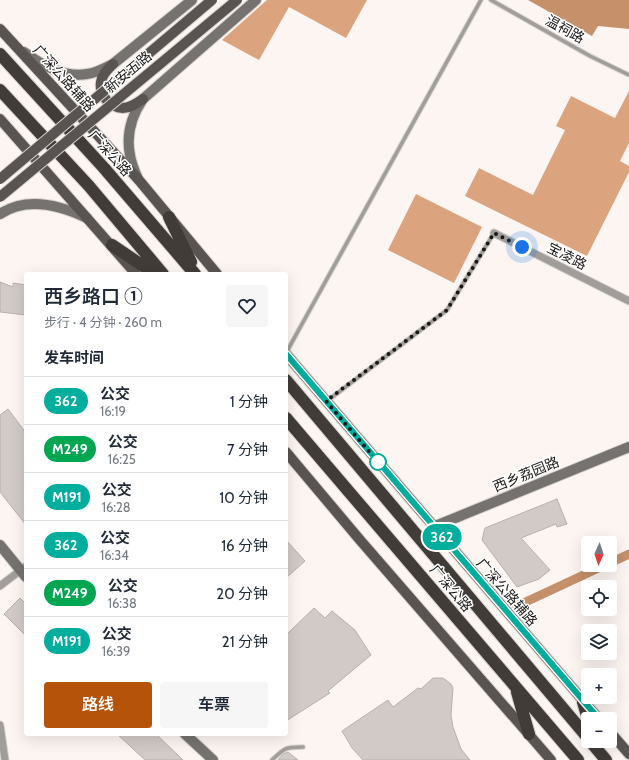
<!DOCTYPE html>
<html lang="zh">
<meta charset="utf-8">
<style>
:root{--surface:#fff;--page:#f6f6f7;--text:#1f2937;--muted:#747a83;--line:#e0e1e3;--accent:#b45309}
body{margin:0;font-family:Cabin,"Noto Sans SC",sans-serif;background:var(--page);color:var(--text);height:100vh;display:flex;flex-direction:column;font-size:15px;white-space:nowrap}
*{box-sizing:border-box;margin:0}
p{font-size:13px;color:var(--muted)}
.icon{flex:none;width:22px;height:22px;fill:none;stroke:currentColor;stroke-width:2;stroke-linecap:round;stroke-linejoin:round}
.map{position:relative;flex:1;overflow:hidden}
.details{position:absolute;left:24px;top:272px;width:264px;height:464px;display:flex;flex-direction:column;background:var(--surface);border-radius:4px;box-shadow:0 4px 16px #0002}
.details>*{flex:none}
.badge{padding:0 8px;border-radius:13px;font-size:14px;line-height:26px}
.needle{width:26px;rotate:183deg}
.tools{position:absolute;left:581px;top:536px;display:grid;gap:8px}
.tools a{display:grid;place-items:center;width:36px;height:36px;border-radius:4px;background:var(--surface);box-shadow:0 4px 16px #0002;font-size:20px}
.you{position:absolute;width:20px;height:20px;margin:-10px;border:3px solid #fff;border-radius:50%;background:#1a73e8;box-shadow:0 0 0 6px #1a73e833}
.map>.badge{position:absolute;translate:-50% -50%;box-shadow:0 0 0 2px #fff}
h2{padding:0 20px;font-size:15px;line-height:36px}
.round{display:grid;place-items:center;flex:none;width:42px;height:42px;border-radius:4px;background:var(--page)}
.head{display:flex;align-items:center;justify-content:space-between;height:68px;padding:0 20px}
h1{font-size:19px;font-weight:600;line-height:30px}
.primary-button{display:flex;gap:8px;margin-top:auto;padding:8px 20px}
.primary-button a{flex:1;height:46px;border-radius:4px;background:var(--accent);color:#fff;font-size:16px;font-weight:600;line-height:46px;text-align:center}
.primary-button a+a{background:var(--page);color:var(--text)}
ul{padding:0;list-style:none}
li{display:flex;align-items:center;gap:12px;height:48px;padding:0 20px;border-top:1px solid var(--line)}
li div{flex:1}
li b{display:block;font-size:15px}
li em{font-style:normal}
li .badge{min-width:44px;font-weight:700;text-align:center}
.map>svg:first-child{display:block}
.forest{fill:#dba47e}
.water{fill:#c6906b}
.lines{fill:none;stroke-linecap:round;stroke-linejoin:round}
.canal{stroke:#c6906b;stroke-width:9}
.building{fill:#d1cac6;stroke:#b8b1ad}
.lane-casing{stroke:#d8d2ce;stroke-width:5.5}
.street-casing{stroke:#d8d2ce;stroke-width:9}
.secondary-casing{stroke:#d8d2ce;stroke-width:12}
.primary-casing{stroke:#d8d2ce;stroke-width:12}
.highway-casing{stroke:#d8d2ce;stroke-width:14}
.lane{stroke:#a09d9b;stroke-width:3.5}
.street{stroke:#a09d9b;stroke-width:7}
.secondary{stroke:#767270;stroke-width:10}
.primary{stroke:#595451;stroke-width:10}
.highway{stroke:#413c38;stroke-width:12}
.primary-bridge-casing{stroke:#d8d2ce;stroke-width:12;stroke-linecap:butt}
.primary-bridge{stroke:#595451;stroke-width:10}
.line-casing{stroke:#fff;stroke-width:9}
.line{stroke:#01ad9c;stroke-width:6}
.walk{stroke:#1b1917;stroke-width:4;stroke-dasharray:0 7.2}
.stop-dot{fill:#fff;stroke:#01ad9c;stroke-width:2}
.labels{text-anchor:middle;stroke-width:3;stroke-linejoin:round;paint-order:stroke}
.street-label{font-size:14px;fill:#1b1917;stroke:#fff}
</style>
<div class="map">
<svg width="629" height="760" viewBox="0 0 629 760">
<rect width="100%" height="100%" fill="#fcf5f1"/>
<path class="forest" d="M267 0H367L346 38 289 7 259 60 222 40Z
M629 91V143L620 161 629 166V172L587 256 465 196 479 168 533 195 565 130 556 126 571 96 615 118Z
M416 194 482 227 454 283 388 250Z"/>
<path class="water" d="M528 0H629V29L598 26 592 36Z"/>
<g class="lines">
<path class="canal" d="M610 563 629 554
M517 606 605 565"/>
</g>
<path class="building" d="M0 282 13 287V283L26 285V315L0 312Z
M8 409 26 433V525L0 492V415Z
M557 499 567 524 557 527 556 524 521 538 550 570 539 579 517 587 482 540 485 528Z
M286 540 305 561 286 578Z
M20 598 26 604V636L4 614Z
M314 608 325 618 332 611 355 630 371 655 328 691 330 693 286 721V635Z
M433 678H443L451 684 453 688 451 715 453 727 461 749 470 760H363L352 748 342 731 388 700 393 707 418 688 421 689Z
M117 734H156L183 760H145Z
M288 752 298 760H278L283 754Z"/>
<g class="lines">
<g class="lane-casing">
<path id="lane" d="M491 0 590 56 629 75
M286 353 481 0
M327 401 447 310 494 233
M272 760C285 748 285 747 303 747"/>
</g>
<g class="street-casing">
<path id="street" d="M494 233 629 301
M0 586 26 566
M0 725 5 760"/>
</g>
<g class="secondary-casing">
<path id="secondary" d="M24 52C42 65 64 78 87 74 97 73 105 68 113 64L192 0
M138 179C135 172 131 163 130 155 126 135 132 115 143 99L256 0
M0 214C27 196 60 205 87 218
M433 527 629 447
M0 545 26 577
M185 734 213 760"/>
</g>
<g class="primary-casing">
<path id="primary" d="M0 29 138 179 217 274
M113 64C108 69 102 74 101 82 99 95 110 108 123 108 131 108 137 103 143 99
M0 119 136 274
M286 354 599 719
M286 452 360 540 551 760
M610 732 629 754"/>
</g>
<g class="highway-casing">
<path id="highway" d="M0 54 104 168 195 274
M0 90 89 186 163 274
M169 217 191 262
M112 245 155 274
M286 380 588 738
M286 418 578 760
M517 692 529 734
M583 702 588 719
M590 741 606 760"/>
</g>
<use href="#lane" class="lane"/>
<use href="#street" class="street"/>
<use href="#secondary" class="secondary"/>
<use href="#primary" class="primary"/>
<use href="#highway" class="highway"/>
<g class="primary-bridge-casing">
<path id="primary-bridge" d="M0 179 212 0
M0 197 237 0"/>
</g>
<use href="#primary-bridge" class="primary-bridge"/>
</g>
<g class="lines">
<g class="line-casing">
<path id="line" d="M286 354 599 719"/>
</g>
<use href="#line" class="line"/>
<path class="walk" d="M378 462 326 401 447 310 494 233 522 247"/>
</g>
<circle class="stop-dot" cx="378" cy="462" r="8"/>
<g class="labels">
<g class="street-label">
<text transform="translate(565 29) rotate(29)" y="5">温祠路</text>
<text transform="translate(128 72) rotate(-40)" y="5">新安五路</text>
<text transform="translate(64 78) rotate(48)" y="5">广深公路辅路</text>
<text transform="translate(110 153) rotate(48)" y="5">广深公路</text>
<text transform="translate(567 256) rotate(27)" y="5">宝凌路</text>
<text transform="translate(526 474) rotate(-22)" y="5">西乡荔园路</text>
<text transform="translate(451 588) rotate(50)" y="5">广深公路</text>
<text transform="translate(507 592) rotate(49)" y="5">广深公路辅路</text>
</g>
</g>
</svg>
<div class="tools">
<a><svg class="needle" viewBox="-14 -14 28 28"><path d="M0-13l5 13h-10z" fill="#e53935"/><path d="M0 13l5-13h-10z" fill="#747a83"/></svg></a>
<a><svg class="icon" aria-label="locate" viewBox="0 0 24 24"><circle cx="12" cy="12" r="6"/><path d="M12 2v4M12 18v4M2 12h4M18 12h4"/></svg></a>
<a><svg class="icon" aria-label="layers" viewBox="0 0 24 24"><path d="M12 4l9 5-9 5-9-5zM3 14l9 5 9-5"/></svg></a>
<a>+</a>
<a>−</a>
</div>
<div class="you" style="left:522px;top:247px"></div>
<b class="badge" style="left:442px;top:537px;background:#01ad9c;color:#fff">362</b>
<section class="details">
<div class="head"><div><h1>西乡路口 ①</h1><p>步行 · 4 分钟 · 260 m</p></div><a class="round"><svg class="icon" aria-label="heart" viewBox="0 0 24 24"><path d="M12 20l-8-8c-3-5 5-10 8-4 3-6 11-1 8 4z"/></svg></a></div>
<h2>发车时间</h2>
<ul>
<li><span class="badge" style="background:#01ad9c;color:#fff">362</span><div><b>公交</b><p>16:19</p></div><em>1 分钟</em></li>
<li><span class="badge" style="background:#00a651;color:#fff">M249</span><div><b>公交</b><p>16:25</p></div><em>7 分钟</em></li>
<li><span class="badge" style="background:#01ad9c;color:#fff">M191</span><div><b>公交</b><p>16:28</p></div><em>10 分钟</em></li>
<li><span class="badge" style="background:#01ad9c;color:#fff">362</span><div><b>公交</b><p>16:34</p></div><em>16 分钟</em></li>
<li><span class="badge" style="background:#00a651;color:#fff">M249</span><div><b>公交</b><p>16:38</p></div><em>20 分钟</em></li>
<li><span class="badge" style="background:#01ad9c;color:#fff">M191</span><div><b>公交</b><p>16:39</p></div><em>21 分钟</em></li>
</ul>
<div class="primary-button"><a>路线</a><a>车票</a></div>
</section>
</div>
